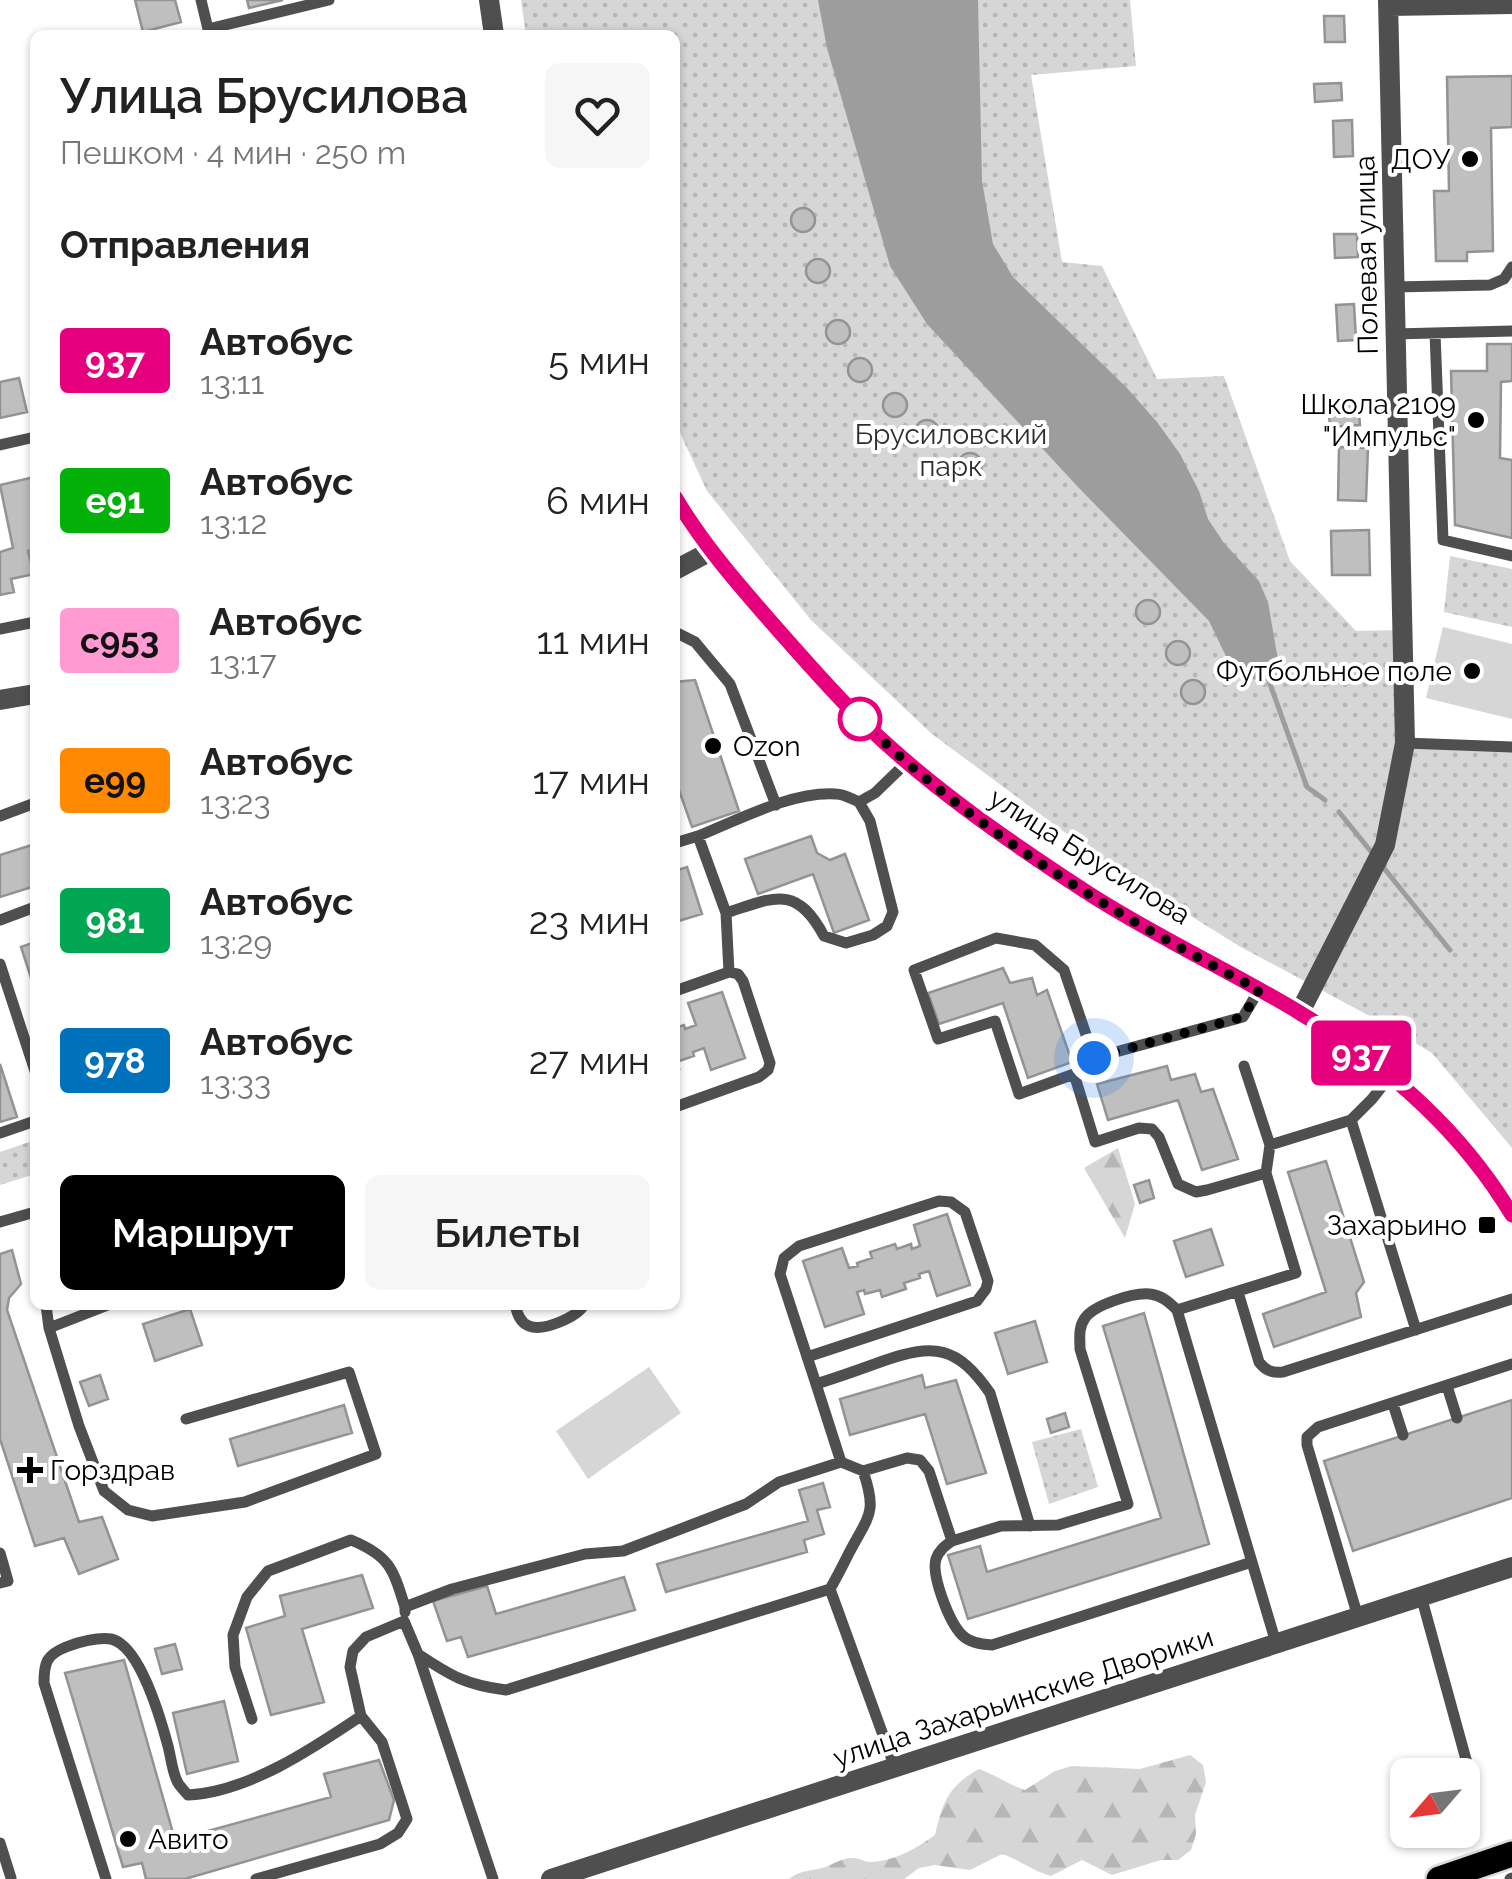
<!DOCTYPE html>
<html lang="ru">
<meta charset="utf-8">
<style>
:root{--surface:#fff;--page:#f6f6f6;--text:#222;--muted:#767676;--accent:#000}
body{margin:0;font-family:Raleway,sans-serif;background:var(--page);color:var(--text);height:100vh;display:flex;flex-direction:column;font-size:38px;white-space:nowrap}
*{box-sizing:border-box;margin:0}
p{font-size:32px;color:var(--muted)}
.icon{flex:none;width:55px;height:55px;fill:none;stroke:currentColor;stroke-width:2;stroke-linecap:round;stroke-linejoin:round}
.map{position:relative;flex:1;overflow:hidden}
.side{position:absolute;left:30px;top:30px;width:650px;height:1280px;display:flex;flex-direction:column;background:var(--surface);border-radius:15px;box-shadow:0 2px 8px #0004}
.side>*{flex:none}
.badge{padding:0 20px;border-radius:8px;font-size:35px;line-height:65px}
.needle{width:65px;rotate:242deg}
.controls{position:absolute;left:1390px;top:1758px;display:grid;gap:20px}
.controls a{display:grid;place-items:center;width:90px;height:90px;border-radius:15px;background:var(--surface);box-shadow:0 2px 8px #0004;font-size:50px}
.you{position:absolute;width:50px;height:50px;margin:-25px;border:8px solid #fff;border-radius:50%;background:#1a73e8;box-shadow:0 0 0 15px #1a73e833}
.map>.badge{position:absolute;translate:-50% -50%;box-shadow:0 0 0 5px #fff}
h2{padding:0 30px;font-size:38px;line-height:90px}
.round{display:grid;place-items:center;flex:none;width:105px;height:105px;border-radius:15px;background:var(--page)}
.summary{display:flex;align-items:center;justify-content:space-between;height:170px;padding:0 30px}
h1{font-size:48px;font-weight:600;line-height:75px}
.primary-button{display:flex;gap:20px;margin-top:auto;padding:20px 30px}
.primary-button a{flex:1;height:115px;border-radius:15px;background:var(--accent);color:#fff;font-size:40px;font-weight:600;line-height:115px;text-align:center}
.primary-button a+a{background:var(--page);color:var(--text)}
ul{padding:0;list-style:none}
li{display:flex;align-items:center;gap:30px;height:140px;padding:0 30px}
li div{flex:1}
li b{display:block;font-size:38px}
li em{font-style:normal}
li .badge{min-width:110px;font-weight:700;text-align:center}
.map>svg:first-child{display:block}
.green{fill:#d6d6d6}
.forest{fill:url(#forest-firs)}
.park{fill:url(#park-dots)}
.water{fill:#9d9d9d}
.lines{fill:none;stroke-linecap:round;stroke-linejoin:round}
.stream{stroke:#9d9d9d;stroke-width:5}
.building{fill:#bfbfbf;stroke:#939393;stroke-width:2.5}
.primary-casing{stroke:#dbdbdb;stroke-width:30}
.service{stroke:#4f4f4f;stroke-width:11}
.minor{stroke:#4f4f4f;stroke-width:20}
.tertiary{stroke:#4f4f4f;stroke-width:20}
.primary{stroke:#000;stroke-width:25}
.line-casing{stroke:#fff;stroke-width:22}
.line{stroke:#e6007e;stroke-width:15}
.walk{stroke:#000;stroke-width:10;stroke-dasharray:0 18}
.poi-dot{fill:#000;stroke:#fff;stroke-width:4}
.stop-dot{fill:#fff;stroke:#e6007e;stroke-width:5}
.labels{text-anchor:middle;stroke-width:8;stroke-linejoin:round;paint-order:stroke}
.poi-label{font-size:28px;fill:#000;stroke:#fff;text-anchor:end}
.street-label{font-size:28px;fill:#000;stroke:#fff}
.park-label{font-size:28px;fill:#2d2d2d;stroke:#fff}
</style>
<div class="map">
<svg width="1512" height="1879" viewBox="0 0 1512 1879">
<defs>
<pattern id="forest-firs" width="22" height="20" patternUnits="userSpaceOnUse" patternTransform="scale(2.5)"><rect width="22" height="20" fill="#d6d6d6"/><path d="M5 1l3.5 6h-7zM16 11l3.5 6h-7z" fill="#b6b6b6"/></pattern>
<pattern id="park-dots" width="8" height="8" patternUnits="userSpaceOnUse" patternTransform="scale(2.5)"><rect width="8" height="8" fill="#d6d6d6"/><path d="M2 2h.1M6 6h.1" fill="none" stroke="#b6b6b6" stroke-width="1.8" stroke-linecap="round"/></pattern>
</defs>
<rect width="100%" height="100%" fill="#fff"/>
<path class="green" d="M1443 627 1512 644V719L1426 698Z
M649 1367 681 1413 588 1479 556 1431Z"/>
<path class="forest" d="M1118 1148 1135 1204 1125 1238 1084 1168Z
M1190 1755 1203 1765 1206 1782 1195 1815 1196 1834 1191 1850 1178 1860H1161L1112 1875 1082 1860 1051 1876C1033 1871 1020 1860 1002 1854L970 1870 935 1865 919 1868 904 1879H789C802 1869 811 1872 825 1867 835 1863 844 1857 854 1858 860 1858 864 1862 870 1862 893 1862 917 1848 935 1835 943 1802 948 1786 979 1769 996 1775 1009 1785 1025 1790L1055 1771 1072 1766 1140 1769Z"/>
<path class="park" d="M521 0H1130L1136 66 1031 75 1062 262 1102 266 1157 379 1224 376 1290 561 1356 631 1398 630 1401 743 1512 750V1148L1432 1053 1377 1020 1239 946 1106 863 932 734 811 620 707 491 675 422V35H526Z
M1450 556 1512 569V627L1444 612Z
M32 1141 35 1150V1174L0 1185V1152Z
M1081 1429 1098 1487 1049 1504 1032 1442Z"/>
<path class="water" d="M818 0H978L982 181 993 244 1013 277 1127 388 1157 422 1180 454 1199 491 1208 519 1224 543 1259 581 1268 602 1278 660 1257 680 1235 675 1209 621 1078 487 927 324 890 266 827 48Z"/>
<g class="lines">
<path class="stream" d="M1265 670 1307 787 1325 800
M1339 812 1373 854
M1383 867 1450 950"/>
</g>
<path class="building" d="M135 0H175L181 22 143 32Z
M247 0H283L249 8Z
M1324 16H1344L1345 42H1325Z
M1512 76V127L1491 128 1493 251 1467 252V261H1436L1434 191H1449L1447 77Z
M1341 83 1342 100 1315 102 1314 84Z
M1352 120 1353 156 1334 157 1333 121Z
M791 220a12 12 0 1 1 24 0a12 12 0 1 1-24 0Z
M1334 234H1357L1358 257 1335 258Z
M806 271a12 12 0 1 1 24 0a12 12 0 1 1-24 0Z
M1354 304 1356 340 1338 341 1336 305Z
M826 332a12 12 0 1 1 24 0a12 12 0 1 1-24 0Z
M1487 344H1512V381L1501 382 1500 458 1512 460V538L1455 525 1451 371H1487Z
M848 370a12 12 0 1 1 24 0a12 12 0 1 1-24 0Z
M19 378 27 412 0 418V382Z
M883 405a12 12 0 1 1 24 0a12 12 0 1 1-24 0Z
M1358 401 1360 425 1330 427 1328 403Z
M915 432a12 12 0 1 1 24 0a12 12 0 1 1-24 0Z
M1339 447 1368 448 1366 501 1338 500Z
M958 465a12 12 0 1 1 24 0a12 12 0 1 1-24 0Z
M34 477 35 549 28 551 34 574 11 579 14 592 0 595V552L13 548 0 485Z
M1369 530 1370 575H1332L1331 531Z
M1136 612a12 12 0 1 1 24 0a12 12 0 1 1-24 0Z
M1166 653a12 12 0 1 1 24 0a12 12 0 1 1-24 0Z
M1181 692a12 12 0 1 1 24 0a12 12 0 1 1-24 0Z
M695 680 739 811 692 827 675 779V682Z
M811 836 817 853 830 860 845 854 869 920 834 933 813 874 758 894 745 859Z
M35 844V886L0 897V855Z
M687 867 702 914 675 922V871Z
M35 942V984H33L21 947Z
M1003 968 1010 983 1032 978 1037 995 1047 990 1072 1062 1028 1078 1003 1003 939 1024 928 993Z
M722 992 745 1058 711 1070 704 1048 693 1052 694 1056 676 1062 679 1069 675 1070V1028L684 1025 685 1029 696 1025 688 1003Z
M0 1064 17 1117 0 1122Z
M1167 1066 1171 1080 1195 1074 1201 1092 1213 1089 1238 1159 1202 1170 1178 1100 1108 1120 1097 1084Z
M1326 1161 1364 1282 1356 1293 1361 1317 1274 1347 1263 1314 1326 1292 1288 1172Z
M1149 1180 1154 1198 1140 1203 1134 1185Z
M947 1214 970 1285 937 1296 929 1271 919 1274 920 1278 904 1283 906 1289 882 1297 880 1290 865 1294 864 1290 857 1292 864 1314 825 1327 803 1261 842 1248 849 1268 858 1266 857 1263 872 1258 870 1252 895 1244 897 1249 911 1244 912 1249 920 1246 914 1225Z
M1211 1229 1223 1265 1186 1277 1174 1241Z
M12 1250 21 1284 9 1298 7 1310 79 1522 102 1517 118 1559 79 1574 64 1538 35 1546 0 1439V1254Z
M190 1309 202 1345 155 1361 143 1324Z
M1144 1313 1209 1544 968 1619 948 1555 980 1546 987 1572 1161 1518 1103 1326Z
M1035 1321 1047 1362 1008 1374 995 1333Z
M100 1375 108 1399 89 1406 80 1382Z
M922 1375 925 1388 956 1380 986 1473 947 1484 925 1414 850 1435 840 1399Z
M1512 1400V1498L1353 1551 1324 1461Z
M344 1405 352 1433 238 1466 230 1439Z
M1065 1413 1069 1427 1051 1433 1047 1419Z
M823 1483 830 1507 817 1510 824 1534 804 1540 807 1552 666 1592 657 1564 808 1521 799 1490Z
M362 1575 373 1608 302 1629 324 1702 271 1715 246 1628 285 1616 280 1596Z
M624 1577 635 1610 468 1657 461 1637 447 1641 433 1601 487 1586 496 1614Z
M175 1644 182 1669 162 1674 155 1649Z
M124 1660 175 1840 331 1797 324 1774 379 1760 394 1800 389 1820 185 1879H146L142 1863 123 1867 65 1673Z
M224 1701 238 1761 187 1774 173 1713Z"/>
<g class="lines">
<g class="primary-casing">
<path id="primary" d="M1439 1879 1512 1854"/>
</g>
<path class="service" d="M201 0 208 29 329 0
M1394 287 1490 285 1504 279 1512 267
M1435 333 1443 540 1512 556
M1394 334 1512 331
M0 445 35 437
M0 629 35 622
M675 632 695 642 730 684 776 805
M1405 743 1512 747
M859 802C852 799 844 794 836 794 792 791 738 820 698 836L726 913C775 897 796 884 824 936L846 943 873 935 887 926 893 912 870 821 859 802 875 793 907 762
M0 816 35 803
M675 843 698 836
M726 913 729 972
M0 920 35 907
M0 964 35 1071
M675 991 729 972 738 974 743 981 770 1063 768 1070 759 1077 675 1107
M1094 1058 1064 970 1035 945 996 938 914 970 938 1039 995 1021 1019 1094 1074 1074 1094 1058 1243 1017 1259 990
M1074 1074 1095 1142 1139 1128 1152 1129 1159 1137 1178 1184 1196 1192 1207 1190 1266 1173
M1351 1120 1416 1330
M0 1133 35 1121
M1270 1145 1351 1120 1372 1099 1391 1075
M0 1222 35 1212
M1238 1292 1259 1362C1266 1371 1272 1373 1283 1372L1512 1299
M46 1305 49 1328 79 1426 104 1491 128 1510 152 1516 245 1502 376 1454 349 1372 186 1419
M515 1305C517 1313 520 1323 529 1326 543 1332 577 1317 584 1305
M1177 1310 1296 1273 1266 1173 1270 1145 1244 1066
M49 1328 108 1305
M807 1357 977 1301 986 1289 988 1281 965 1212 951 1202 939 1201 799 1246 784 1258 780 1274 816 1384
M1447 1386 1457 1418
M1393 1404 1403 1435
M841 1462 816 1384C839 1377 861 1369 883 1361 935 1343 957 1346 990 1393L1030 1526
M863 1471C878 1514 868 1516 849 1553 843 1565 837 1577 830 1589L895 1768
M952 1541 1001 1526 1058 1525 1128 1504 1080 1349C1080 1338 1078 1328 1085 1318 1094 1305 1134 1292 1150 1294 1161 1295 1169 1302 1177 1310L1276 1643
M0 1553 8 1581 0 1583
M1421 1596 1467 1763
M405 1607 452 1589 585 1554 623 1551 746 1504 779 1482 841 1462 863 1471 907 1458 920 1460 929 1471 952 1541C945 1546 939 1550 936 1559 931 1575 949 1622 962 1635 970 1643 981 1644 992 1645L1252 1562
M1358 1617 1307 1445V1437L1318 1427 1512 1364
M252 1719 235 1667 233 1635 247 1597 268 1571 351 1540C390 1556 393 1569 405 1607V1612
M0 1843 11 1878
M106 1879 44 1683C44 1663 46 1655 66 1647 78 1642 98 1637 111 1639 140 1645 161 1720 168 1746 171 1757 172 1772 178 1783 178 1784 187 1794 188 1795 248 1792 312 1749 361 1716
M256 1879 380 1844 398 1833 407 1819 382 1742 361 1716 350 1667 353 1651 366 1637 404 1621 418 1654
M493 1879 418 1654C451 1676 466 1685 506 1690L830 1589
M1510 1879 1512 1878"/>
<path class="minor" d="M1389 6 1512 4
M675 570 711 551
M0 700 35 694
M1300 1012 1385 845 1405 743 1388 0
M551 1879 1512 1567"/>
<path class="tertiary" d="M489 0 494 35
M675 497C704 545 740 587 777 629 806 661 834 694 865 724 932 789 1009 843 1088 893 1178 951 1278 991 1364 1054 1422 1098 1475 1153 1512 1215"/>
<use href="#primary" class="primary"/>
</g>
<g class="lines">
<g class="line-casing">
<path id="line" d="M675 497C702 543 737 583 772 623 802 657 832 692 865 724 932 789 1010 842 1088 893 1156 937 1231 971 1300 1013 1384 1063 1461 1130 1512 1215"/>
</g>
<use href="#line" class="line"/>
<path class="walk" d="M860 719C973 831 1119 917 1259 990L1243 1017 1094 1058"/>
</g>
<g class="poi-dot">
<circle cx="1470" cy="159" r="10"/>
<circle cx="1476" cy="420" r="10"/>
<circle cx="1472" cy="671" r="10"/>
<circle cx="713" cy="746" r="10"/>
<rect x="1477" y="1215" width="20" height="20" rx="5"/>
<path d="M25 1455h10v10h10v10h-10v10h-10v-10h-10v-10h10z"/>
<circle cx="128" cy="1839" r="10"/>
</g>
<circle class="stop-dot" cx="860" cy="719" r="20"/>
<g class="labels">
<g class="poi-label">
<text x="1450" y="169">ДОУ</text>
<text x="1456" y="414">Школа 2109<tspan x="1456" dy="32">"Импульс"</tspan></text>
<text x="1452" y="681">Футбольное поле</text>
<text x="733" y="756" text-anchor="start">Ozon</text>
<text x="1467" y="1235">Захарьино</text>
<text x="50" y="1480" text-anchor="start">Горздрав</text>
<text x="148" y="1849" text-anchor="start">Авито</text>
</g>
<g class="street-label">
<text transform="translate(1366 255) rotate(-91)" y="10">Полевая улица</text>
<text transform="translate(1090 856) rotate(32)" y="10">улица Брусилова</text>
<text transform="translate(1023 1697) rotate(-18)" y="10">улица Захарьинские Дворики</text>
</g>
<g class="park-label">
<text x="951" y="444">Брусиловский<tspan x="951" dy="32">парк</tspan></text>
</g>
</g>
</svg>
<div class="controls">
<a><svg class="needle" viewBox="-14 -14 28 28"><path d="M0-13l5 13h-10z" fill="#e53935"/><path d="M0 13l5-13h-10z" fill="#767676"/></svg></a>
</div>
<div class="you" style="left:1094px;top:1058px"></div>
<b class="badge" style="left:1361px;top:1053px;background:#e6007e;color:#fff">937</b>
<section class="side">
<div class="summary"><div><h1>Улица Брусилова</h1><p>Пешком · 4 мин · 250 m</p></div><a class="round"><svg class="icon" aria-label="heart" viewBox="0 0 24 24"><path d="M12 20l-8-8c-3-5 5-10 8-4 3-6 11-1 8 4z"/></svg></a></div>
<h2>Отправления</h2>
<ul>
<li><span class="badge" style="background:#e6007e;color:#fff">937</span><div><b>Автобус</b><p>13:11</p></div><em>5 мин</em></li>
<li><span class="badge" style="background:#04b109;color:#fff">е91</span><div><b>Автобус</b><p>13:12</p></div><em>6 мин</em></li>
<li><span class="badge" style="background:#ff9ad2;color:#111">с953</span><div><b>Автобус</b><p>13:17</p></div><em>11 мин</em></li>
<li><span class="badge" style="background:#ff8900;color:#111">е99</span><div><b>Автобус</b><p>13:23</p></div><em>17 мин</em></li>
<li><span class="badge" style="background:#00a651;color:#fff">981</span><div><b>Автобус</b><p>13:29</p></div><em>23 мин</em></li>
<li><span class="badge" style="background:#0072bc;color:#fff">978</span><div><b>Автобус</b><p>13:33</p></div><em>27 мин</em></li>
</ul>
<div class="primary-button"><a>Маршрут</a><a>Билеты</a></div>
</section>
</div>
